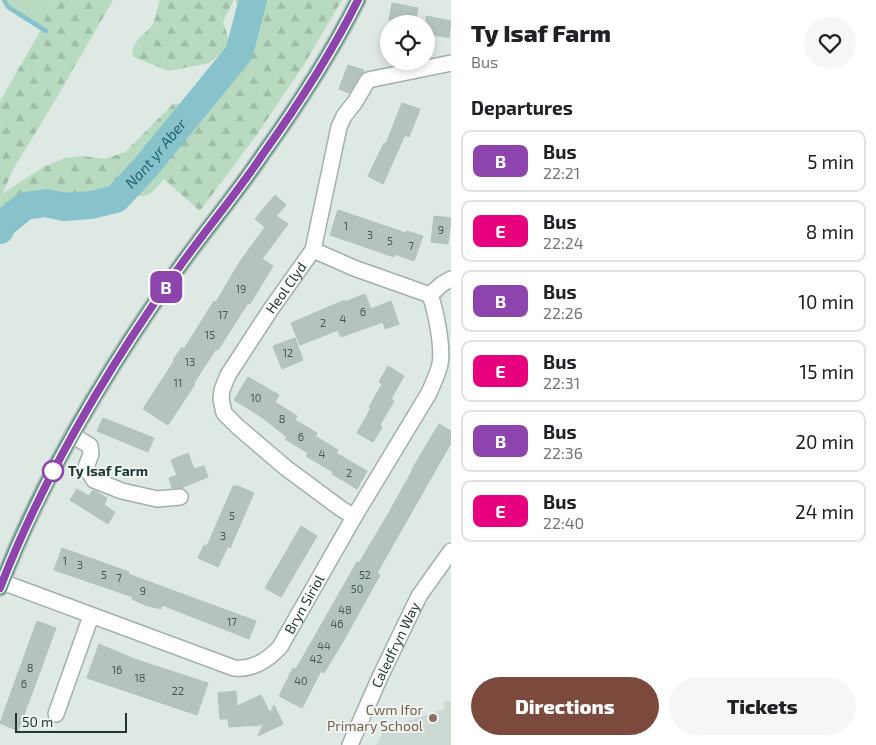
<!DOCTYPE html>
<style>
:root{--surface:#fff;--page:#f6f6f6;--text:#202124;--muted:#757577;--line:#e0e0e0;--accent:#7b4a3d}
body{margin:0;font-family:"Exo 2",sans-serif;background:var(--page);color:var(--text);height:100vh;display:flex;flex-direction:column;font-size:19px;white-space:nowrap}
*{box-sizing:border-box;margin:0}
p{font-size:16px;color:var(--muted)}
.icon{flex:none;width:28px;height:28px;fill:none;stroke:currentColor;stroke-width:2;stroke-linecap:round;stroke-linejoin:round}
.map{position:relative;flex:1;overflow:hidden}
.sheet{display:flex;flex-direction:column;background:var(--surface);width:425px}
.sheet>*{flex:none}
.badge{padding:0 10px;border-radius:8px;font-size:18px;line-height:32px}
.fabs{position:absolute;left:380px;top:15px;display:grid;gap:10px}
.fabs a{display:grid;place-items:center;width:55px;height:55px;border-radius:50%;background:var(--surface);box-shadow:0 2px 8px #0003;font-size:25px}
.scale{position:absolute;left:15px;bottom:12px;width:112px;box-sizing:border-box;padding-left:5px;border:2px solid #213832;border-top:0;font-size:14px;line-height:18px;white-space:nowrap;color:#213832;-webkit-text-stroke:4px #eff6f2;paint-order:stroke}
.map>.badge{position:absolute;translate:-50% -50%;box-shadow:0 0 0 2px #fff}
h2{padding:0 20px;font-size:19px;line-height:45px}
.round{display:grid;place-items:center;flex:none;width:52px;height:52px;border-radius:26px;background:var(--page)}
.head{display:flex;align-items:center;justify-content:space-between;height:85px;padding:0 20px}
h1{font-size:24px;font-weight:800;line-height:38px}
.cta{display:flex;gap:10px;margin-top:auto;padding:10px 20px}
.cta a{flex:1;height:58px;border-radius:30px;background:var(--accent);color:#fff;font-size:20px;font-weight:800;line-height:58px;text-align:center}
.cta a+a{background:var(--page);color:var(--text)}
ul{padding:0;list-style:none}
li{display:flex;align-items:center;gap:15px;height:62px;margin:0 10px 8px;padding:0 10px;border:2px solid var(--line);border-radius:10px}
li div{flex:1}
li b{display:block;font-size:19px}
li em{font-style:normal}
li .badge{min-width:55px;font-weight:700;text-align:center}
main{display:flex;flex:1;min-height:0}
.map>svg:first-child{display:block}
.built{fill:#cdd9d3}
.grass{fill:#b8dac1}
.forest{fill:url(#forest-firs)}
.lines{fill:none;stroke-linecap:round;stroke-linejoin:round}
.stream{stroke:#88c3cc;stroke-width:4.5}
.river{stroke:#88c3cc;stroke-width:28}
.building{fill:#b4c4bd;stroke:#b1c2bb}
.minor-casing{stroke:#a2b0ab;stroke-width:18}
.major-casing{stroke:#bcc3c2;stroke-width:18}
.minor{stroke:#fff;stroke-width:15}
.major{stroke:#659d8e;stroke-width:15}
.line-casing{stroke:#fff;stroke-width:11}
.line{stroke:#8e44ad;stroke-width:8}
.stop-dot{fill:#fff;stroke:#8e44ad;stroke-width:2.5}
.education-dot{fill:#8d6e63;stroke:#eff6f2;stroke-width:2}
.labels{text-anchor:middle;stroke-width:4;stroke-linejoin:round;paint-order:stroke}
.number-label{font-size:11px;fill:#465b55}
.street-label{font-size:14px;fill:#213832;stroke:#eff6f2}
.stop-label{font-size:14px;font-weight:bold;fill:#213832;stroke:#eff6f2;text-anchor:start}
.education-label{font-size:14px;fill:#785e54;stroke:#eff6f2;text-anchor:end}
.water-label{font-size:15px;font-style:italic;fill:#1e6470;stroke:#eff6f2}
</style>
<main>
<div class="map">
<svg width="451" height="745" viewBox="0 0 451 745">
<defs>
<pattern id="forest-firs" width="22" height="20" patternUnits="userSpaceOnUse" patternTransform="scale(1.25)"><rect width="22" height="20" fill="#b8dac1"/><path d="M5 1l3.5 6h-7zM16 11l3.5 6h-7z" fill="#9ebca6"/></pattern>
</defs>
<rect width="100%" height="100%" fill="#dfe9e4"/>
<path class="built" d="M444 701H451V745H376L386 728 444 709Z"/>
<path class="grass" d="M4 0H49L47 11 42 28 8 7Z"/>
<path class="forest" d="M49 0H113L53 104 15 166 2 194 43 167 65 158 82 156 105 159 125 152 173 104 200 101 239 53 246 27 235 0H342L303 66 258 133 200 211 164 179C148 198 147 199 123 192L116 199 91 205 64 207 46 203 25 206 3 224 0 230V101L42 28 47 11Z
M160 0H234L223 22 231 46 209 63 169 71 133 57C129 41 146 35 153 24 156 17 157 7 160 0Z"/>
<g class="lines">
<path class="stream" d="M4 0 8 7 46 31"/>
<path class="river" id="s1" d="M0 230 3 224 25 206 46 203 64 207 91 205 116 199 145 168 239 53 253 0"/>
</g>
<path class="building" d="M392 3 418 8 415 24 389 20Z
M426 16 451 21 449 38 426 33Z
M348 65 364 70 349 93 339 89Z
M402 103 420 109 409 137 405 135 383 184 368 176 384 143 386 144Z
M275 195 286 205 276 216 288 224 262 259 273 266 250 304 248 303 218 350 216 349 194 383 195 384 168 425 143 409 174 361 173 360 182 347 184 349 214 301 216 302 239 263 265 227 255 219Z
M338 210 406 233 407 231 423 236 414 261 395 254 394 257 330 235Z
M434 216 451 218 448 244 431 242Z
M365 294 371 309 391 301 399 324 385 329 383 322 341 337 338 330 300 345 291 323 345 300V302Z
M295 338 303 360 282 369 273 346Z
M388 366 404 376 391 399 394 401 380 425 382 427 373 442 357 433 371 408 369 407 382 384 379 382Z
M248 377 279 395 275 402 297 416 295 420 317 433 315 436 338 450 336 453 367 471 357 489 332 474 333 472 306 456 308 453 285 439 287 437 260 416 234 400Z
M103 418 154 438 148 452 97 431Z
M439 424 451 431V443L377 573 380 575 345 638 324 673 321 671 302 708 279 696 293 668 296 669 357 562 359 563 387 516 413 469H412Z
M188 453 194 469 204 466 208 477 181 488H172L169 478 177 475 171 460Z
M233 486H238L254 493 230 548 228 546 218 567 198 558 204 545 207 546Z
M77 489 89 496 93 490 107 498 104 505 115 512 108 524 70 500Z
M301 526 317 536 281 597 265 588Z
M62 548 129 572 128 574 256 621 249 639 162 605 161 609 145 605 132 599 133 597 54 570Z
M37 621 56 628 18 731 0 723Z
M99 644 137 660 208 683 197 715 87 678Z
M236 691 237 706 261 695 270 713 274 705 283 724 258 736 264 723 260 725 229 727 228 719H220L218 693Z"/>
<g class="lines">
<g class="minor-casing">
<g id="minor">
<path d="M313 250 354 268 430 295"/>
<path d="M430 295 442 284 451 279"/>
<path d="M72 435 90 446 91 454 86 467 94 480 122 491 157 499 180 497"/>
<path id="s2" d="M354 517 340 508 286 468 238 427 224 413 221 399 222 390 228 375 271 309 313 250 339 127 344 116 355 102 368 80 451 63"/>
<path id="s3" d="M2 582 234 668C253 670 268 660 280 647L354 517 429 393C433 383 438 374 440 364 443 347 436 311 430 295"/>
<path d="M56 714 91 616"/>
<path id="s4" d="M350 745 380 677 419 596 451 551"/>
</g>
</g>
<g class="major-casing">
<path id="major" d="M0 588C42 477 105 373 173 276 202 234 235 196 263 154 298 105 331 54 358 0"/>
</g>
<use href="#minor" class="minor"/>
<use href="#major" class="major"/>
</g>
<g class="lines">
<g class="line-casing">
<path id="line" d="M0 588C43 477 105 373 173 276 202 234 235 196 263 154 298 105 331 54 358 0"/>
</g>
<use href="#line" class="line"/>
</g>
<circle class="stop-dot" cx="53" cy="471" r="10"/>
<circle class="education-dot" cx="433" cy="718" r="5"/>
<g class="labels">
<g class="number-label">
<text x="346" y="230">1</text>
<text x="441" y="234">9</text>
<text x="370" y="239">3</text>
<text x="390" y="245">5</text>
<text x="411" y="250">7</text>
<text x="241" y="293">19</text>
<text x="363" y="316">6</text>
<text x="223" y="319">17</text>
<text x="343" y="323">4</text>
<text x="323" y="327">2</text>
<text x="210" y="339">15</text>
<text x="288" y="357">12</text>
<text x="190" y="366">13</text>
<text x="178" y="387">11</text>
<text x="256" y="402">10</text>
<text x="282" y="423">8</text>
<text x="301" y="441">6</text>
<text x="322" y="458">4</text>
<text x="349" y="477">2</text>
<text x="232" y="520">5</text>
<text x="223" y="540">3</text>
<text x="65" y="565">1</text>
<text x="80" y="569">3</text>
<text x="104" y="579">5</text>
<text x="365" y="579">52</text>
<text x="119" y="582">7</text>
<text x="357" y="593">50</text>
<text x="143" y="595">9</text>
<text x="345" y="614">48</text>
<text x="232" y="626">17</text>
<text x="337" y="628">46</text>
<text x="324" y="650">44</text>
<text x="316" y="663">42</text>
<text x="30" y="672">8</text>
<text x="117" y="674">16</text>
<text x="140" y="682">18</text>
<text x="301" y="685">40</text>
<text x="24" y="688">6</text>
<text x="178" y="695">22</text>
</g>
<g class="street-label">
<text dy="5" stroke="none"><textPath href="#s2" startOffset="311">Heol Clyd</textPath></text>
<text dy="5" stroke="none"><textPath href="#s3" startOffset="349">Bryn Siriol</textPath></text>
<text dy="5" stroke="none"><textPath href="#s4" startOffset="110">Caledfryn Way</textPath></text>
</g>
<g class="stop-label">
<text x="68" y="476">Ty Isaf Farm</text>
</g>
<g class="education-label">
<text x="423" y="715">Cwm Ifor<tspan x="423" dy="16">Primary School</tspan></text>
</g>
<g class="water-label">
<text dy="5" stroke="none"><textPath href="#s1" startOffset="188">Nant yr Aber</textPath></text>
</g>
</g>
</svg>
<div class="fabs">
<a><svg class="icon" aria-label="locate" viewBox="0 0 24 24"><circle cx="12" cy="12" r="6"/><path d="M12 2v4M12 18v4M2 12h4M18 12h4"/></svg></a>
</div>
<div class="scale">50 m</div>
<b class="badge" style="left:166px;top:287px;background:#8e44ad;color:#fff">B</b>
</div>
<section class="sheet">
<div class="head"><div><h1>Ty Isaf Farm</h1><p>Bus</p></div><a class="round"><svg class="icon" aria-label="heart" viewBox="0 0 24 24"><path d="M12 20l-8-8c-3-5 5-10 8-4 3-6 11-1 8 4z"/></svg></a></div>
<h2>Departures</h2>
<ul>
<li><span class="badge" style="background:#8e44ad;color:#fff">B</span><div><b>Bus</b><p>22:21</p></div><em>5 min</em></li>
<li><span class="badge" style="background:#e6007e;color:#fff">E</span><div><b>Bus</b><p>22:24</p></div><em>8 min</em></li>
<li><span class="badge" style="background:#8e44ad;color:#fff">B</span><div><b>Bus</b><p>22:26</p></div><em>10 min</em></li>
<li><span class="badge" style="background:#e6007e;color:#fff">E</span><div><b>Bus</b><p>22:31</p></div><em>15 min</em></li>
<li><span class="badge" style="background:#8e44ad;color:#fff">B</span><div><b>Bus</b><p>22:36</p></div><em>20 min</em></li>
<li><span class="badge" style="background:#e6007e;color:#fff">E</span><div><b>Bus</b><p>22:40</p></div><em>24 min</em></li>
</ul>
<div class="cta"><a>Directions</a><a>Tickets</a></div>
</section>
</main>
